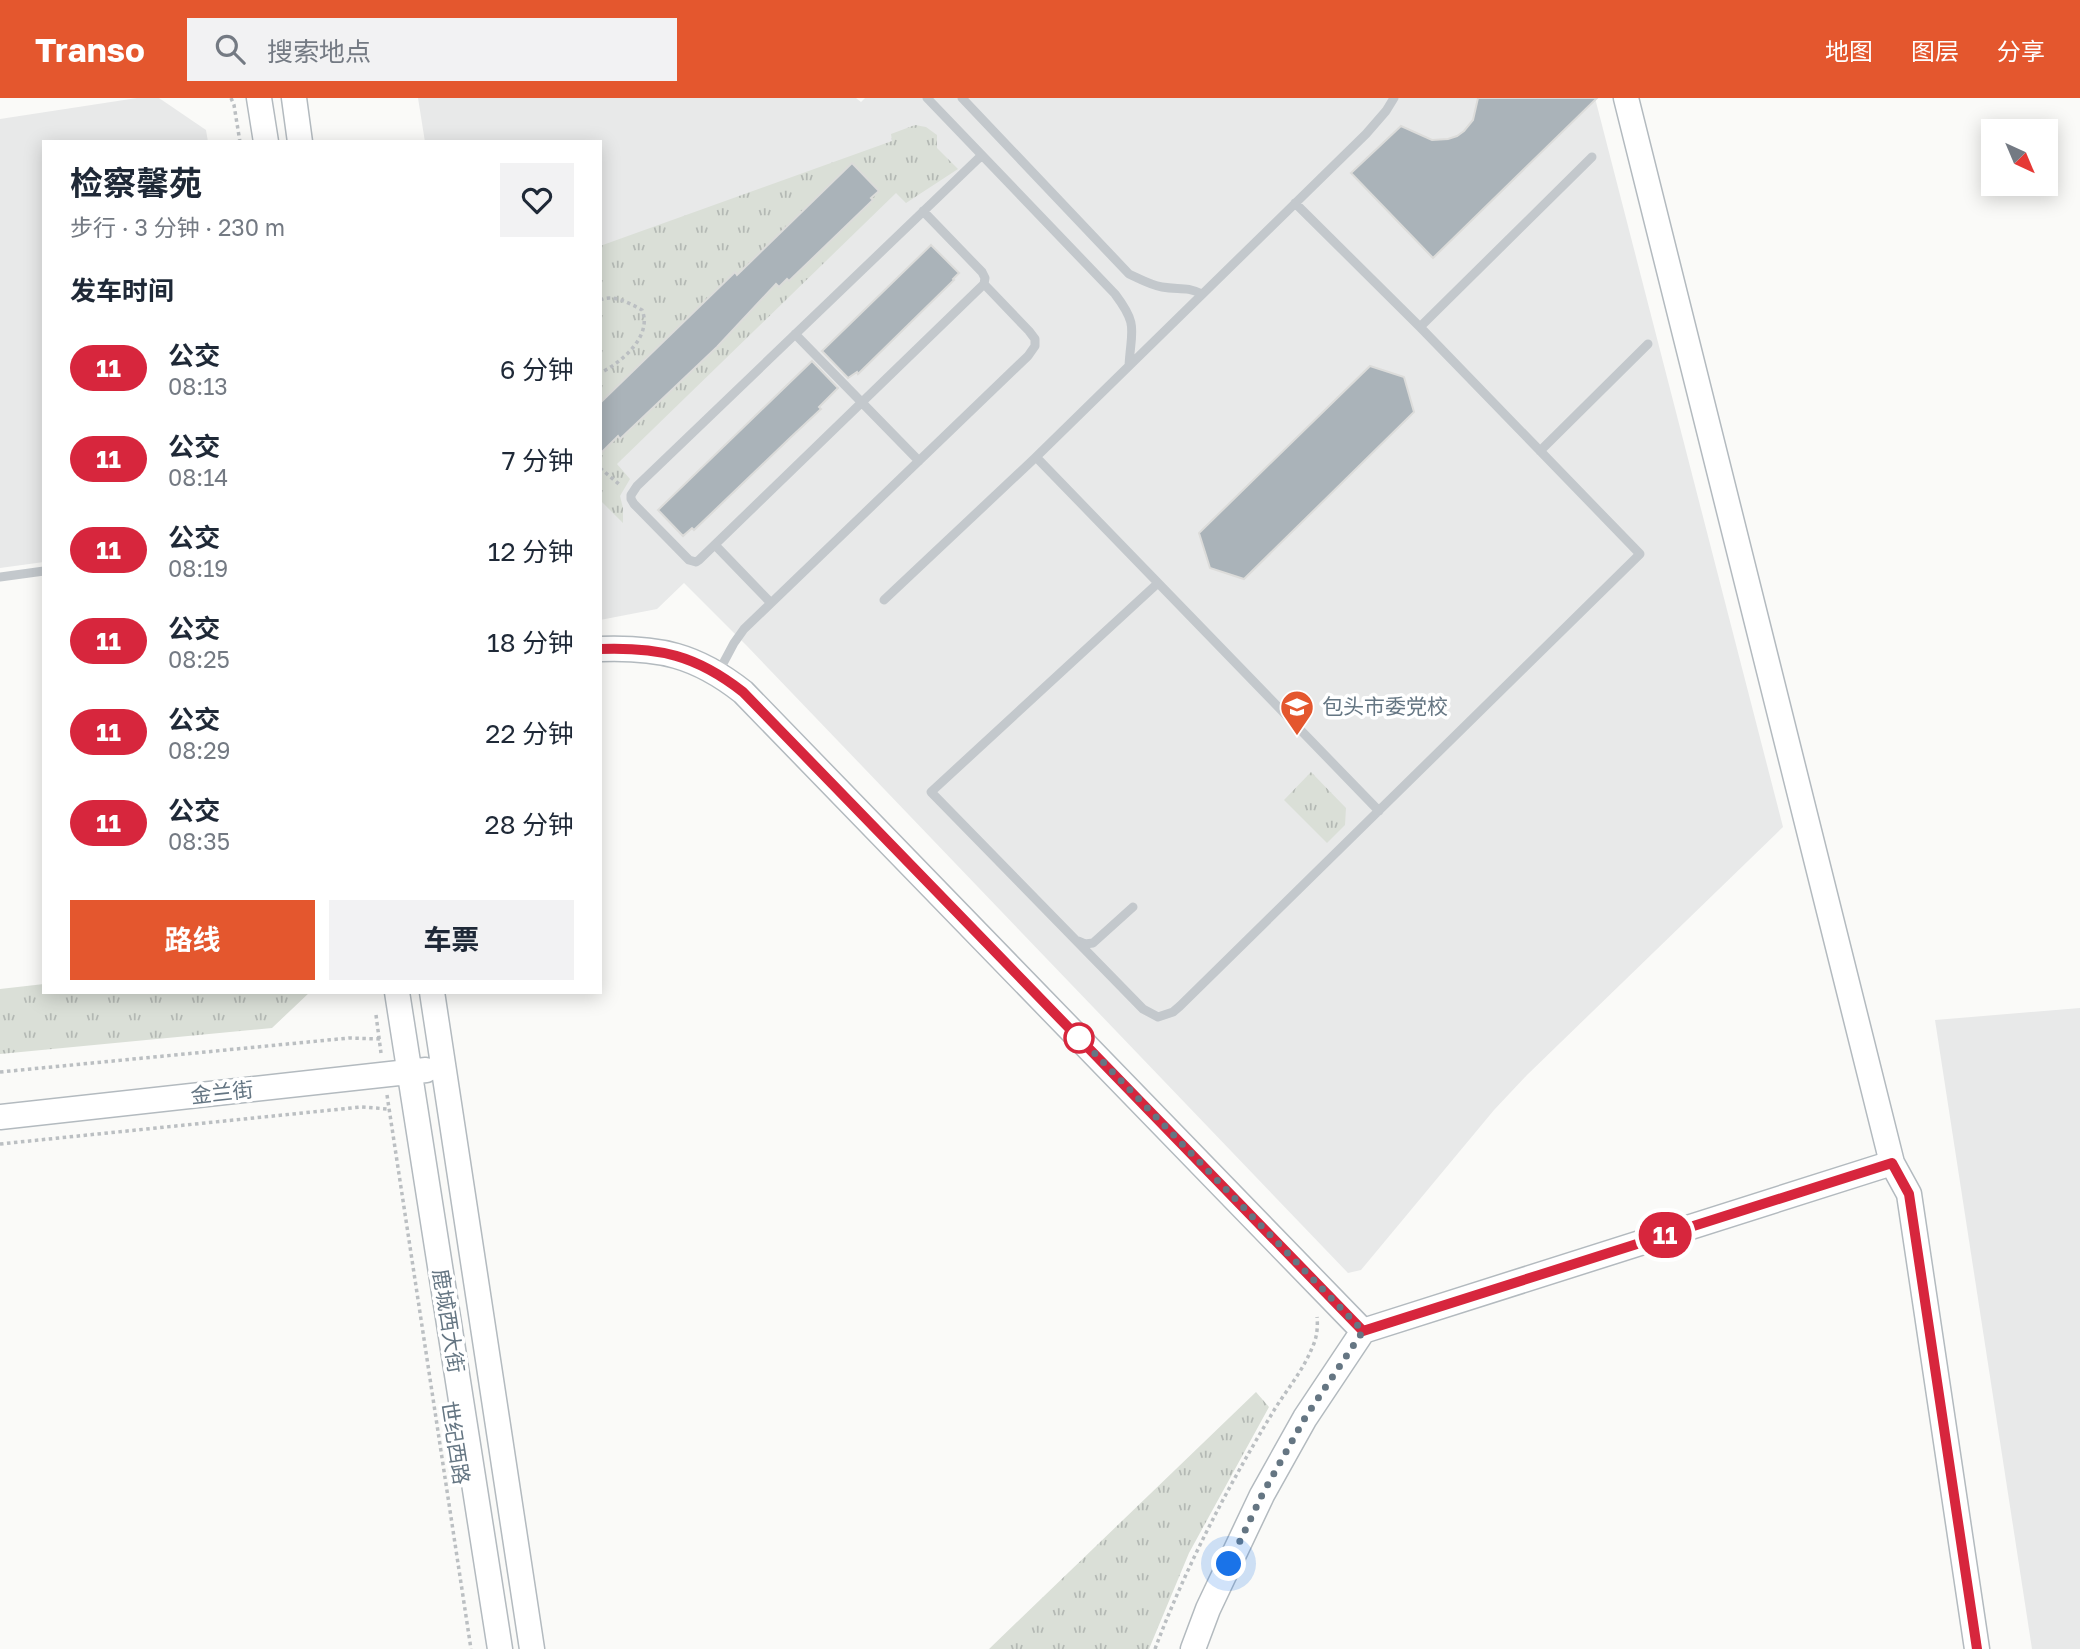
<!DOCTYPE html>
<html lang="zh">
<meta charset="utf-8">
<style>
:root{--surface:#fff;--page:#f2f2f3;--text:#1f2937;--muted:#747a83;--accent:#e4572e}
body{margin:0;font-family:"Golos Text","Noto Sans SC",sans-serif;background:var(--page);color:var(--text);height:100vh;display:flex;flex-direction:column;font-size:26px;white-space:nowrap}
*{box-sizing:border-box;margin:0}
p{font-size:23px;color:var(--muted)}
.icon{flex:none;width:38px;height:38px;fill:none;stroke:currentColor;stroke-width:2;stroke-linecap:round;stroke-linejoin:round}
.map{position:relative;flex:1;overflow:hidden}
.drawer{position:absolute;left:42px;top:42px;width:560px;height:854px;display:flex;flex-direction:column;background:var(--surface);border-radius:0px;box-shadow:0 4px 18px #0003}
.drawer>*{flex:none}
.badge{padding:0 14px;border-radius:23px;font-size:24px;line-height:46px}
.needle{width:46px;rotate:136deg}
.tools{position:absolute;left:1981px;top:21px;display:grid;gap:14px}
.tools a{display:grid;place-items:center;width:77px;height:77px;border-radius:0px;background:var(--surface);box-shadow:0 4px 18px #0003;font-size:35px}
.you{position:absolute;width:35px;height:35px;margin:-18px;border:5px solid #fff;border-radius:50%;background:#1a73e8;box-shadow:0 0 0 10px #1a73e833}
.map>.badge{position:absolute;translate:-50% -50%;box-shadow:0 0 0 4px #fff}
h2{padding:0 28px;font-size:26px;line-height:63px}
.round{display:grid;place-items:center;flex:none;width:74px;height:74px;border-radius:0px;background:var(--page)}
.headline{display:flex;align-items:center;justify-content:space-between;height:119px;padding:0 28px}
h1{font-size:33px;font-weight:700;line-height:52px}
.action{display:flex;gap:14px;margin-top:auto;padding:14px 28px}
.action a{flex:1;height:80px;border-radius:0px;background:var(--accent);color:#fff;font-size:28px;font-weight:700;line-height:80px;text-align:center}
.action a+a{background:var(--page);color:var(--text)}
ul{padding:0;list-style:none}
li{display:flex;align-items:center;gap:21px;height:91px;padding:0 28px}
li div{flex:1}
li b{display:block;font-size:26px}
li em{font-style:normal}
li .badge{min-width:77px;font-weight:700;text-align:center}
header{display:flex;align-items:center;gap:42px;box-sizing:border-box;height:98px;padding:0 35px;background:var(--accent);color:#fff}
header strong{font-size:33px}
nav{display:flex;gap:38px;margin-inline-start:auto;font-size:24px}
.search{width:490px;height:63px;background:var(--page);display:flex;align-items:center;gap:18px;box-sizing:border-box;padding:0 24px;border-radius:0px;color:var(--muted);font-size:26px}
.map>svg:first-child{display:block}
.built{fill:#e8e9e9}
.grass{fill:url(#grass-tufts)}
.building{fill:#aab3b9;stroke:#dcdcda;stroke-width:2}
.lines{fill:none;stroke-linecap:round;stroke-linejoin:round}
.secondary-casing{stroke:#b3babf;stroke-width:27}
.path{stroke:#bbbfc2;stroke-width:3.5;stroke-dasharray:3.5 3.5;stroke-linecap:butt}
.lane{stroke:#c3c8cc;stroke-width:9}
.secondary{stroke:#fff;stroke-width:24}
.line-casing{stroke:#fff;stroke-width:16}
.line{stroke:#d7263d;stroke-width:10}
.walk{stroke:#657683;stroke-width:7;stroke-dasharray:0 12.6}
.stop-dot{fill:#fff;stroke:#d7263d;stroke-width:3.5}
.labels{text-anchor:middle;stroke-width:7;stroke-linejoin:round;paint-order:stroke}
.poi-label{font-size:21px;fill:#657683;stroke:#fff;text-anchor:start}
.street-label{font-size:21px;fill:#657683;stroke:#fff}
</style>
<header>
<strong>Transo</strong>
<div class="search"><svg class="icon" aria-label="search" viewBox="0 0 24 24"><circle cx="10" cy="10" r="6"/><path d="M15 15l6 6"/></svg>搜索地点</div>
<nav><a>地图</a><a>图层</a><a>分享</a></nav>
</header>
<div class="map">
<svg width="2080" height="1551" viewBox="0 0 2080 1551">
<defs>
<pattern id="grass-tufts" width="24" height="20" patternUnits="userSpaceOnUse" patternTransform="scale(1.75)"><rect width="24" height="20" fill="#dadfd7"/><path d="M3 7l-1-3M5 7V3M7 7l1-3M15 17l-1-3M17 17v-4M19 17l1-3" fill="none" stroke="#b4b9b4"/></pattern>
</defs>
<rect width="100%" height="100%" fill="#fafaf8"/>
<path class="built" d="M137 0H159L206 32 208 44H44V464L0 470V21Z
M418 0H856L861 4 865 0H1595L1783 729 1527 977 1494 1012 1361 1172 1348 1175 747 548 684 485 657 511 600 522V44H425Z
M2080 910V1551H2032L1935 922Z"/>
<path class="grass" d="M915 27 926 29 937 37V50L958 71 906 105 896 95 617 366 630 381 620 398 623 410V425L600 402V148L892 43 891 36Z
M1311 674 1346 710 1345 727 1327 745 1284 702Z
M44 886V894H310L272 930 0 956V891Z
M1256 1294 1269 1309 1189 1455 1149 1551H989Z"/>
<path class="building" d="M1478 0H1597L1433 160 1351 75 1401 28 1432 42 1448 41 1457 38 1464 33 1473 22Z
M852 65 879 93 871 100 873 102 789 183 787 181 779 189 776 186 717 249 620 341 618 338 600 356V305L735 174 737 177Z
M931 147 959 175 953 181 954 182 858 276 857 274 848 280 822 253Z
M812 263 838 290 819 309 821 311 790 340 694 432 692 430 683 438 658 412Z
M1370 268 1404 279 1414 314 1244 481 1210 470 1199 435Z"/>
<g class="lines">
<g class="secondary-casing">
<path id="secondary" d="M259 0 266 44
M294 0 300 44
M1626 0 1892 1065 1909 1096 1977 1551
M600 551C659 549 696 557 743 594L1363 1233
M397 894 500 1551
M432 894 532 1551
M0 1019 426 972
M1193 1551 1208 1511 1262 1397 1305 1320 1363 1233 1892 1065"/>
</g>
<path class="path" d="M231 0 234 7 240 44
M600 202C614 196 629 205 642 212 653 238 621 265 600 275
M600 370 620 387
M376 917 381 955
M0 974 349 940 381 941
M387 997 471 1551
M0 1046 361 1009 388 1011
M1155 1551C1185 1471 1226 1392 1270 1319 1283 1296 1302 1275 1312 1250 1317 1240 1318 1229 1317 1219"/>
<path class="lane" d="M927 0 1115 196C1139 228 1131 231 1129 268
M962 0 1129 176C1140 181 1150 187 1162 189 1179 192 1186 188 1202 196
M923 113 982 174 985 180 984 186 699 462 696 464 689 462 634 406 631 401V397L637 388 982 57
M1420 229 1592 59
M795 236 919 363
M1540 353 1648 246
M715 447 771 505
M0 479 44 473
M1158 485 931 694 1143 911 1158 919 1173 914 1180 908 1640 456 1420 229 1295 105
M884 502 1036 359
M718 575 734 545 744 531 1028 258 1035 248V241L1029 233 984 186
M1379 713 1036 359 1366 36 1386 13 1394 0
M1078 843 1085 846 1093 845 1133 809"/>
<use href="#secondary" class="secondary"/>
</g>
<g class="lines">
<g class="line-casing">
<path id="line" d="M600 551C659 549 696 557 743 594L1363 1233 1892 1065 1909 1096 1977 1551"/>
</g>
<use href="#line" class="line"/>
<path class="walk" d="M1079 940 1074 934 1363 1233 1305 1320 1262 1397 1229 1466"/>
</g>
<defs>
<g id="school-pin" transform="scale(1.75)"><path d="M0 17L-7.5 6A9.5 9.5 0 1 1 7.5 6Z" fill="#e4572e" stroke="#fff"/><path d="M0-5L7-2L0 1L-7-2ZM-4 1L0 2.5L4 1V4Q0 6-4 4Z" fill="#fff"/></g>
</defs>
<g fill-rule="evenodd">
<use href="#school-pin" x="1297" y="609"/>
</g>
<circle class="stop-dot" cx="1079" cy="940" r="14"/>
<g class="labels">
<g class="poi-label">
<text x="1322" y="616">包头市委党校</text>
</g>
<g class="street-label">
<text transform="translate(222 995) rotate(-6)" y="7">金兰街</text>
<text transform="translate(448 1223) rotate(81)" y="7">鹿城西大街</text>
<text transform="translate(455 1345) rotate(81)" y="7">世纪西路</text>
</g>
</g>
</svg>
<div class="tools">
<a><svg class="needle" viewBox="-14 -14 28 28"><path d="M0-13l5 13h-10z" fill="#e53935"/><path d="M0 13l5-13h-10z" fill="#747a83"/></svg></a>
</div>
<div class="you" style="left:1229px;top:1466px"></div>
<b class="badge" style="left:1665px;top:1137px;background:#d7263d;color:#fff">11</b>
<section class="drawer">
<div class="headline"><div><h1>检察馨苑</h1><p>步行 · 3 分钟 · 230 m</p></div><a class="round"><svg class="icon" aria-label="heart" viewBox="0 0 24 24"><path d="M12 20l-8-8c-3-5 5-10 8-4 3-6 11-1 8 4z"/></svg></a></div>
<h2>发车时间</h2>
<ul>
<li><span class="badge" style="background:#d7263d;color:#fff">11</span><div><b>公交</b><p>08:13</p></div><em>6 分钟</em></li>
<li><span class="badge" style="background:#d7263d;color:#fff">11</span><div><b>公交</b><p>08:14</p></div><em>7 分钟</em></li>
<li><span class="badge" style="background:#d7263d;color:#fff">11</span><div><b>公交</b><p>08:19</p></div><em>12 分钟</em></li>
<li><span class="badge" style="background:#d7263d;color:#fff">11</span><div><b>公交</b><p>08:25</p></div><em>18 分钟</em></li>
<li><span class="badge" style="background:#d7263d;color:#fff">11</span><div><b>公交</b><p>08:29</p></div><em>22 分钟</em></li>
<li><span class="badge" style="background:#d7263d;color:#fff">11</span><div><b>公交</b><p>08:35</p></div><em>28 分钟</em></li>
</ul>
<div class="action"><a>路线</a><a>车票</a></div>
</section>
</div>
